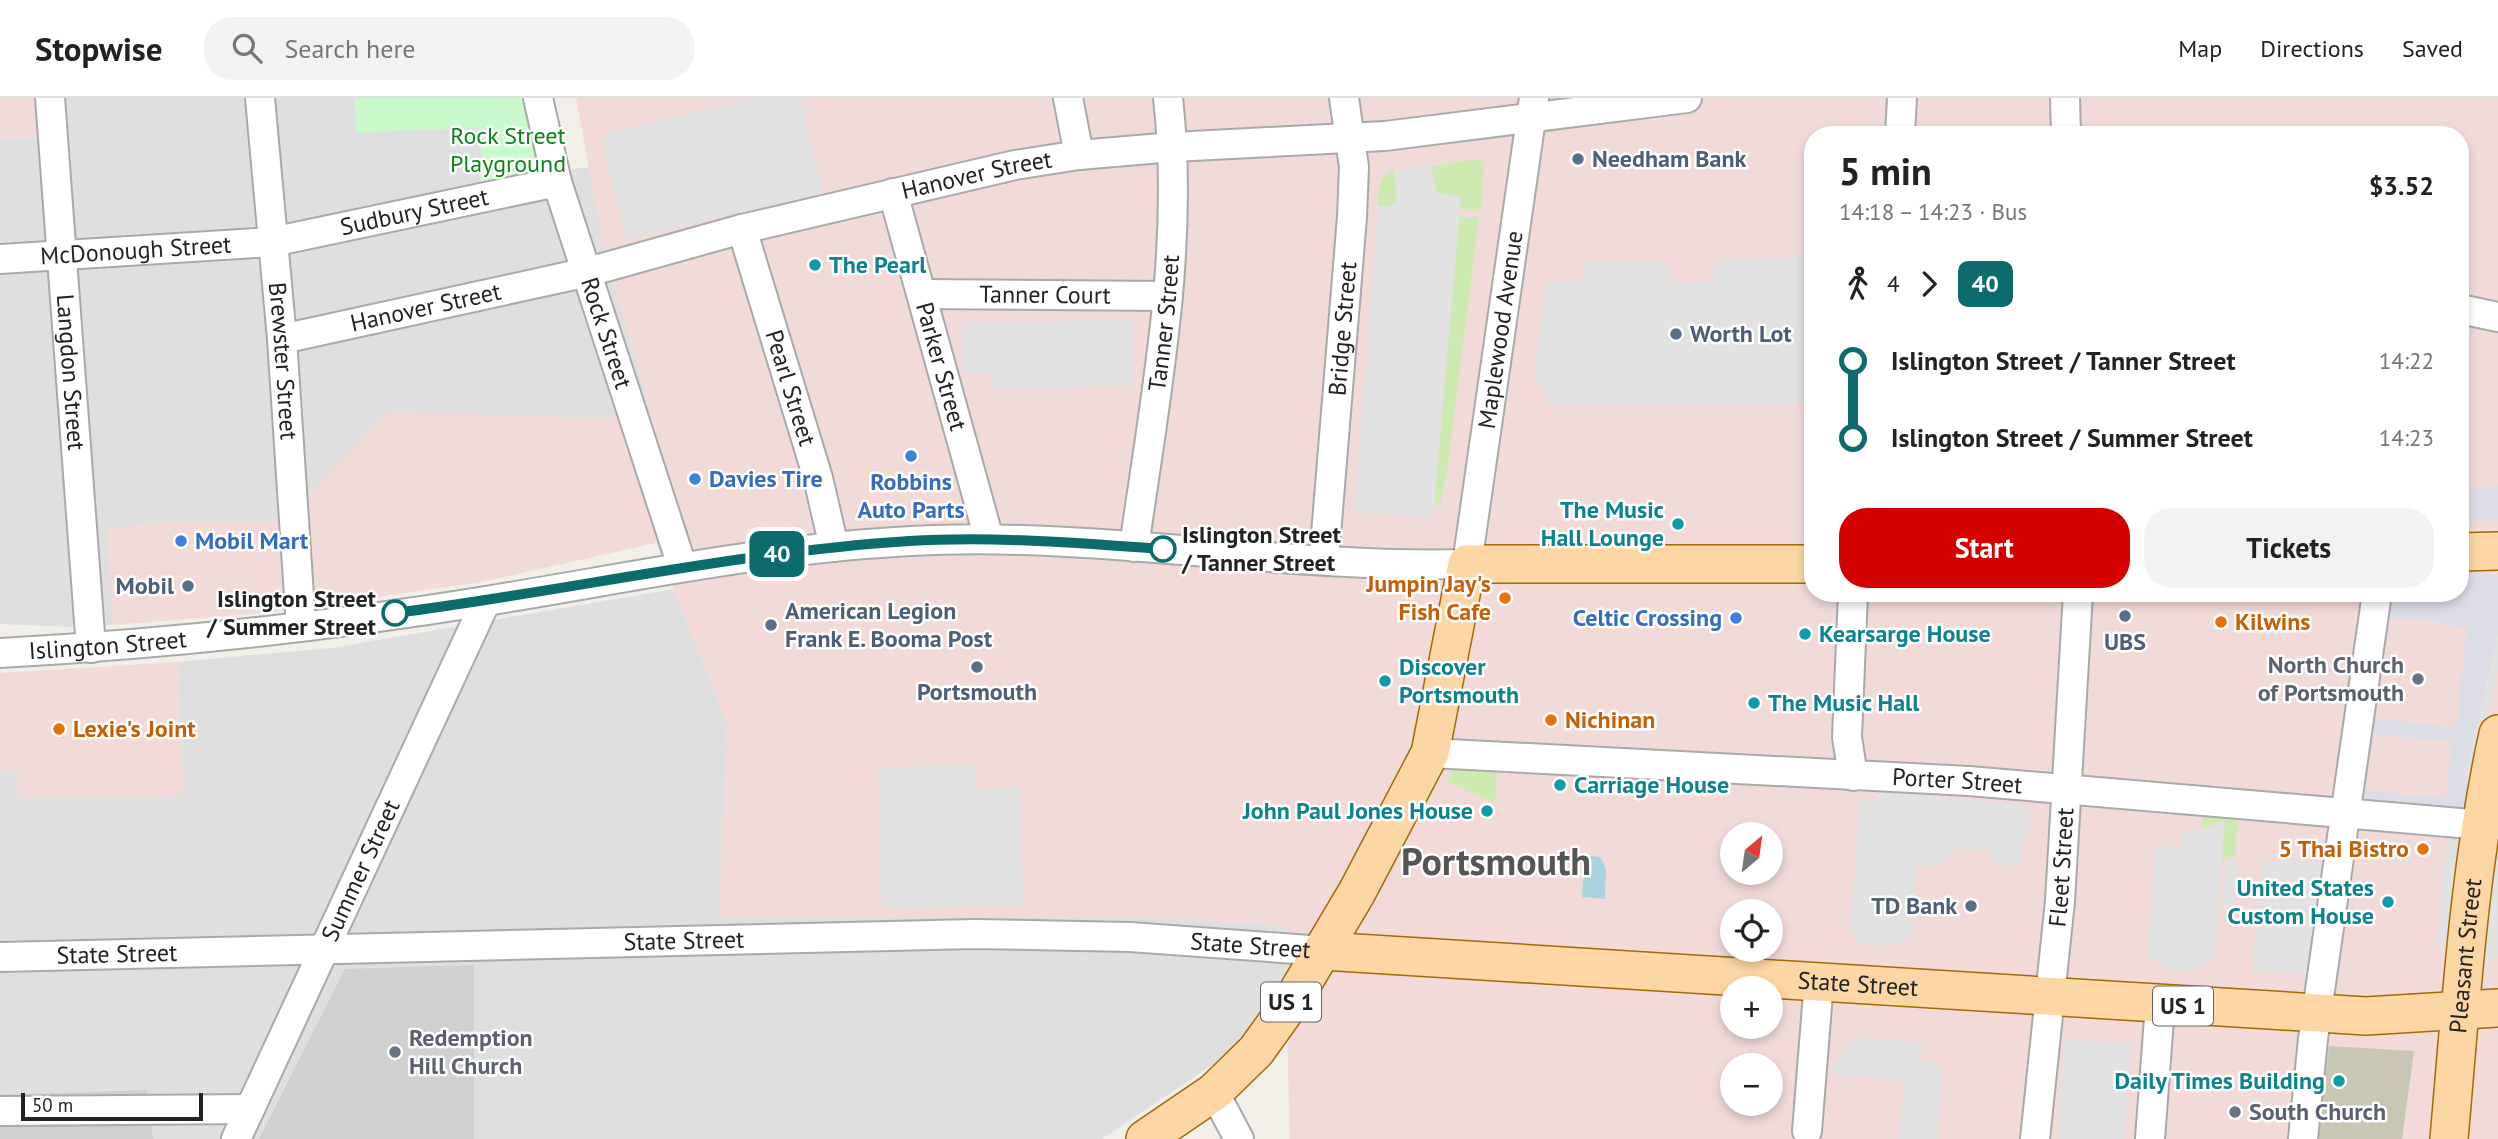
<!DOCTYPE html>
<meta charset="utf-8">
<style>
:root{--surface:#fff;--page:#f2f2f2;--text:#222;--muted:#767676;--line:#e0e0e0;--accent:#d40000}
body{margin:0;font-family:"PT Sans",sans-serif;background:var(--page);color:var(--text);height:100vh;display:flex;flex-direction:column;font-size:26px;white-space:nowrap}
*{box-sizing:border-box;margin:0}
p{font-size:23px;color:var(--muted)}
.icon{flex:none;width:38px;height:38px;fill:none;stroke:currentColor;stroke-width:2;stroke-linecap:round;stroke-linejoin:round}
.map{position:relative;flex:1;overflow:hidden}
.details{position:absolute;left:1804px;top:28px;width:665px;height:476px;display:flex;flex-direction:column;background:var(--surface);border-radius:28px;box-shadow:0 4px 10px #0003}
.details>*{flex:none}
.badge{padding:0 14px;border-radius:10px;font-size:24px;line-height:46px}
.needle{width:46px;rotate:29deg}
.controls{position:absolute;left:1720px;top:724px;display:grid;gap:14px}
.controls a{display:grid;place-items:center;width:63px;height:63px;border-radius:50%;background:var(--surface);box-shadow:0 4px 10px #0003;font-size:35px}
.scale{position:absolute;left:21px;bottom:18px;width:182px;box-sizing:border-box;padding-left:7px;border:4px solid #222;border-top:0;font-size:19px;line-height:24px;white-space:nowrap;color:#222;-webkit-text-stroke:5px #fff;paint-order:stroke}
.map>.badge{position:absolute;translate:-50% -50%;box-shadow:0 0 0 4px #fff}
.legs{display:flex;align-items:center;gap:10px;height:77px;padding:0 35px;font-size:23px}
.legs p{margin-inline-start:auto}
.headline{display:flex;align-items:center;justify-content:space-between;height:119px;padding:0 35px}
h1{font-size:38px;font-weight:600;line-height:52px}
.cta{display:flex;gap:14px;margin-top:auto;padding:14px 35px}
.cta a{flex:1;height:80px;border-radius:28px;background:var(--accent);color:#fff;font-size:28px;font-weight:600;line-height:80px;text-align:center}
.cta a+a{background:var(--page);color:var(--text)}
ul{padding:0 35px;list-style:none}
li{display:flex;align-items:center;gap:24px;height:77px;font-size:26px}
li i{display:grid;place-items:center;width:10px;height:100%;margin:0 9px;background:currentColor}
li i::after{content:'';width:18px;height:18px;margin:-9px;border:5px solid;border-radius:50%;background:var(--surface)}
li p{margin-inline-start:auto}
li:first-child i{background:linear-gradient(#0000 50%,currentColor 0)}
li:last-child i{background:linear-gradient(currentColor 50%,#0000 0)}
header{display:flex;align-items:center;gap:42px;box-sizing:border-box;height:98px;padding:0 35px;background:var(--surface);border-bottom:2px solid var(--line)}
header strong{font-size:33px}
nav{display:flex;gap:38px;margin-inline-start:auto;font-size:24px}
.search{width:490px;height:63px;background:var(--page);display:flex;align-items:center;gap:18px;box-sizing:border-box;padding:0 24px;border-radius:28px;color:var(--muted);font-size:26px}
.map>svg:first-child{display:block}
.residential{fill:#e0dfdf}
.commercial{fill:#f2dad9;fill-rule:evenodd}
.religious{fill:#d0d0d0}
.construction{fill:#c7c7b4}
.grass{fill:#cdebb0}
.park{fill:#c8facc}
.parking{fill:#e2e2e2}
.plaza{fill:#dddde8}
.water{fill:#aad3df}
.lines{fill:none;stroke-linecap:round;stroke-linejoin:round}
.minor-casing{stroke:#a9a9a9;stroke-width:32}
.major-casing{stroke:#a06b00;stroke-width:40}
.minor{stroke:#fff;stroke-width:28}
.major{stroke:#fcd6a4;stroke-width:37}
.line-1-casing{stroke:#fff;stroke-width:16}
.line-1{stroke:#0c6b6d;stroke-width:10}
.service-dot{fill:#5c6f8a;stroke:#fff;stroke-width:2.5}
.culture-dot{fill:#0f9aa8;stroke:#fff;stroke-width:2.5}
.shop-dot{fill:#3f7fe0;stroke:#fff;stroke-width:2.5}
.stop-1-dot{fill:#fff;stroke:#0c6b6d;stroke-width:3.5}
.food-dot{fill:#e8710a;stroke:#fff;stroke-width:2.5}
.worship-dot{fill:#6b7280;stroke:#fff;stroke-width:2.5}
.labels{text-anchor:middle;stroke-width:5;stroke-linejoin:round;paint-order:stroke}
.shield{fill:#fff;stroke:#646464;stroke-width:2}
.shield-label{font-size:23px;font-weight:bold;fill:#222}
.park-label{font-size:24px;fill:#0c8416;stroke:#fff}
.service-label{font-size:24px;font-weight:bold;fill:#4e5e75;stroke:#fff;text-anchor:start}
.street-label{font-size:24px;fill:#222;stroke:#fff}
.culture-label{font-size:24px;font-weight:bold;fill:#0d838f;stroke:#fff;text-anchor:start}
.shop-label{font-size:24px;font-weight:bold;fill:#366cbe;stroke:#fff;text-anchor:start}
.stop-label{font-size:24px;font-weight:bold;fill:#222;stroke:#fff;text-anchor:start}
.food-label{font-size:24px;font-weight:bold;fill:#c56008;stroke:#fff;text-anchor:start}
.worship-label{font-size:24px;font-weight:bold;fill:#5b616d;stroke:#fff;text-anchor:start}
.town-label{font-size:38px;font-weight:bold;fill:#555;stroke:#fff}
</style>
<header>
<strong>Stopwise</strong>
<div class="search"><svg class="icon" aria-label="search" viewBox="0 0 24 24"><circle cx="10" cy="10" r="6"/><path d="M15 15l6 6"/></svg>Search here</div>
<nav><a>Map</a><a>Directions</a><a>Saved</a></nav>
</header>
<div class="map">
<svg width="2498" height="1041" viewBox="0 0 2498 1041">
<rect width="100%" height="100%" fill="#f2efe9"/>
<path class="residential" d="M36 0H355L357 34 480 29 482 84 589 69 603 147 653 322 388 314 281 424 170 423 107 431 113 527 70 529 0 526V41L38 40Z
M674 491 727 625 719 820H1158L1285 827 1286 904 1224 959 1102 1041H0V674H17L18 699 182 698 178 564 331 550Z"/>
<path class="commercial" d="M0 0H36L38 40 0 41Z
M576 0H2498V1041H1290L1284 827 1158 820H718L727 625 656 445 482 484 263 515 113 527 106 431 170 423 281 424 388 313 653 322 603 147ZM1813 37H2460V495H1813ZM1732 737H1771V775H1732ZM1732 814H1771V852H1732ZM1732 891H1771V929H1732ZM1732 968H1771V1006H1732Z
M178 564 183 698 18 700 17 674H0V575Z"/>
<path class="religious" d="M474 867V1041H259L345 871Z
M147 992 153 1041H0V997Z"/>
<path class="construction" d="M2329 948 2414 953 2402 1041H2317Z"/>
<path class="grass" d="M1476 61 1484 65 1481 109 1475 114 1472 111H1460L1461 99 1436 94 1431 68Z
M1394 72 1397 102 1390 108H1378C1378 92 1378 79 1394 72Z
M1459 117 1472 121 1473 118 1479 119 1447 374 1440 406 1434 404Z
M1455 668 1497 671 1495 705 1447 684Z
M2206 717 2238 719 2235 757 2222 762 2224 723 2201 731V723Z"/>
<path class="park" d="M355 0H525L540 75 482 84 480 29 356 35Z"/>
<path class="parking" d="M756 0H800L823 94 626 141 601 37Z
M1431 68 1436 94 1461 99 1433 419 1354 414 1378 108H1390L1397 102 1394 72Z
M1813 158V305L1545 306 1547 289 1533 287 1547 183 1581 184 1583 164 1669 163V184H1714L1715 163Z
M1133 222 1134 288 992 290V274L962 275 961 224Z
M2498 534V570L2471 689 2465 679Z
M975 667 976 691 1020 690 1023 807 881 810 878 669Z
M1879 693 2026 707 2031 725 2021 750 2020 768 1994 766V753L1956 750 1937 768 1916 767 1911 837 1894 846 1867 848 1850 837 1860 699 1872 707Z
M2225 723 2214 862 2190 873 2169 872 2147 857 2150 820 2154 813 2152 799 2157 745 2167 746 2179 754 2183 731 2201 733Z
M2448 738 2464 751 2450 860 2435 846Z
M2498 744V858L2482 865 2492 789Z
M2285 761 2322 768 2311 876 2251 872 2262 762 2281 764Z
M2226 762 2237 763 2233 809 2222 808Z
M1851 939 1928 945 1916 962 1942 965 1937 1041H1899L1904 982 1829 976Z
M2065 941 2131 946 2124 1041H2057Z"/>
<path class="plaza" d="M2498 388V421L2461 423V392Z
M2461 474H2486L2498 479V534L2465 679 2471 689 2466 709 2462 713 2360 705 2362 692 2446 700 2451 644 2368 635 2372 620 2452 629 2453 625H2457L2467 530 2439 526V523L2390 521 2384 515 2386 495H2460Z"/>
<path class="water" d="M1591 758 1600 759 1606 770 1605 801 1582 799 1584 770Z"/>
<g class="lines">
<g class="minor-casing">
<g id="minor">
<path id="s1" d="M50 0 91 550"/>
<path id="s2" d="M260 0 282 241 301 528"/>
<path id="s3" d="M538 0 557 84 682 468"/>
<path d="M1068 0 1079 57"/>
<path d="M2065 0 2066 37"/>
<path d="M1900 37 1902 0"/>
<path id="s4" d="M893 95 989 441"/>
<path id="s5" d="M742 131 818 380 834 449"/>
<path id="s6" d="M0 161 272 144 557 84"/>
<path id="s7" d="M923 196 1168 198"/>
<path d="M2460 211 2498 219"/>
<path id="s8" d="M282 241 588 174 742 131 1015 67 1079 57 1173 49 1385 38 1687 0"/>
<path id="s9" d="M1134 449C1155 301 1185 149 1168 0"/>
<path id="s10" d="M1324 461 1352 119 1354 69 1344 0"/>
<path id="s11" d="M0 555C162 546 326 529 486 503 628 480 768 450 912 443 1097 433 1282 471 1467 466L1534 0"/>
<path id="s12" d="M1430 655 1969 683 2483 727"/>
<path d="M1853 678 1847 639 1853 495"/>
<path id="s13" d="M0 859 975 836 1130 839 1323 853"/>
<path d="M1214 994 1239 1041"/>
<path d="M0 1013 250 1011"/>
<path d="M1807 1033 1819 883"/>
<path id="s14" d="M236 1041 486 503"/>
<path id="s15" d="M2035 1041 2060 803 2078 495"/>
<path d="M2150 1041 2160 907"/>
<path d="M2303 1041 2313 941 2377 495"/>
</g>
</g>
<g class="major-casing">
<g id="major">
<path d="M2460 454 2498 453"/>
<path id="s16" d="M1323 853 2366 918 2498 910"/>
<path d="M1145 1041 1214 994 1256 953 1294 900 1357 794 1430 655 1467 466H1813"/>
<path id="s17" d="M2449 1041C2461 906 2469 768 2498 636"/>
</g>
</g>
<use href="#minor" class="minor"/>
<use href="#major" class="major"/>
</g>
<g class="lines">
<g class="line-1-casing">
<path id="line-1" d="M395 515C567 493 736 454 909 443 993 438 1079 445 1163 451"/>
</g>
<use href="#line-1" class="line-1"/>
</g>
<g class="service-dot">
<circle cx="1578" cy="61" r="7"/>
<circle cx="1676" cy="236" r="7"/>
<circle cx="188" cy="488" r="7"/>
<circle cx="2125" cy="518" r="7"/>
<circle cx="771" cy="527" r="7"/>
<circle cx="977" cy="569" r="7"/>
<circle cx="1971" cy="808" r="7"/>
</g>
<g class="culture-dot">
<circle cx="815" cy="167" r="7"/>
<circle cx="1678" cy="426" r="7"/>
<circle cx="1805" cy="536" r="7"/>
<circle cx="1385" cy="583" r="7"/>
<circle cx="1754" cy="605" r="7"/>
<circle cx="1560" cy="687" r="7"/>
<circle cx="1487" cy="713" r="7"/>
<circle cx="2388" cy="804" r="7"/>
<circle cx="2339" cy="983" r="7"/>
</g>
<g class="shop-dot">
<circle cx="911" cy="358" r="7"/>
<circle cx="695" cy="381" r="7"/>
<circle cx="181" cy="443" r="7"/>
<circle cx="1736" cy="520" r="7"/>
</g>
<g class="stop-1-dot">
<circle cx="1163" cy="451" r="12"/>
<circle cx="395" cy="515" r="12"/>
</g>
<g class="food-dot">
<circle cx="1505" cy="500" r="7"/>
<circle cx="2221" cy="524" r="7"/>
<circle cx="1551" cy="622" r="7"/>
<circle cx="59" cy="631" r="7"/>
<circle cx="2423" cy="751" r="7"/>
</g>
<g class="worship-dot">
<circle cx="2418" cy="581" r="7"/>
<circle cx="395" cy="954" r="7"/>
<circle cx="2235" cy="1014" r="7"/>
</g>
<g class="labels">
<g class="shield">
<rect x="1261" y="884.5" width="60" height="39" rx="5"/>
<rect x="2153" y="888.5" width="60" height="39" rx="5"/>
</g>
<g class="shield-label">
<text x="1291" y="912">US 1</text>
<text x="2183" y="916">US 1</text>
</g>
<g class="park-label">
<text x="508" y="46">Rock Street<tspan x="508" dy="28">Playground</tspan></text>
</g>
<g class="service-label">
<text x="1592" y="69">Needham Bank</text>
<text x="1690" y="244">Worth Lot</text>
<text x="174" y="496" text-anchor="end">Mobil</text>
<text x="785" y="521">American Legion<tspan x="785" dy="28">Frank E. Booma Post</tspan></text>
<text x="2125" y="552" text-anchor="middle">UBS</text>
<text x="977" y="602" text-anchor="middle">Portsmouth</text>
<text x="1957" y="816" text-anchor="end">TD Bank</text>
</g>
<g class="street-label">
<text dy="8" stroke="none"><textPath href="#s8" startOffset="714">Hanover Street</textPath></text>
<text dy="8" stroke="none"><textPath href="#s6" startOffset="418">Sudbury Street</textPath></text>
<text dy="8" stroke="none"><textPath href="#s6" startOffset="136">McDonough Street</textPath></text>
<text dy="8" stroke="none"><textPath href="#s7" startOffset="122">Tanner Court</textPath></text>
<text dy="8" stroke="none"><textPath href="#s8" startOffset="147">Hanover Street</textPath></text>
<text dy="8" stroke="none"><textPath href="#s9" startOffset="226">Tanner Street</textPath></text>
<text dy="8" stroke="none"><textPath href="#s10" startOffset="231">Bridge Street</textPath></text>
<text dy="8" stroke="none"><textPath href="#s11" startOffset="1712">Maplewood Avenue</textPath></text>
<text dy="8" stroke="none"><textPath href="#s3" startOffset="245">Rock Street</textPath></text>
<text dy="8" stroke="none"><textPath href="#s2" startOffset="264">Brewster Street</textPath></text>
<text dy="8" stroke="none"><textPath href="#s4" startOffset="180">Parker Street</textPath></text>
<text dy="8" stroke="none"><textPath href="#s1" startOffset="275">Langdon Street</textPath></text>
<text dy="8" stroke="none"><textPath href="#s5" startOffset="166">Pearl Street</textPath></text>
<text dy="8" stroke="none"><textPath href="#s11" startOffset="108">Islington Street</textPath></text>
<text dy="8" stroke="none"><textPath href="#s12" startOffset="528">Porter Street</textPath></text>
<text dy="8" stroke="none"><textPath href="#s15" startOffset="273">Fleet Street</textPath></text>
<text dy="8" stroke="none"><textPath href="#s14" startOffset="296">Summer Street</textPath></text>
<text dy="8" stroke="none"><textPath href="#s13" startOffset="684">State Street</textPath></text>
<text dy="8" stroke="none"><textPath href="#s13" startOffset="1251">State Street</textPath></text>
<text dy="8" stroke="none"><textPath href="#s13" startOffset="117">State Street</textPath></text>
<text dy="8" stroke="none"><textPath href="#s17" startOffset="184">Pleasant Street</textPath></text>
<text dy="8" stroke="none"><textPath href="#s16" startOffset="536">State Street</textPath></text>
</g>
<g class="culture-label">
<text x="829" y="175">The Pearl</text>
<text x="1664" y="420" text-anchor="end">The Music<tspan x="1664" dy="28">Hall Lounge</tspan></text>
<text x="1819" y="544">Kearsarge House</text>
<text x="1399" y="577">Discover<tspan x="1399" dy="28">Portsmouth</tspan></text>
<text x="1768" y="613">The Music Hall</text>
<text x="1574" y="695">Carriage House</text>
<text x="1473" y="721" text-anchor="end">John Paul Jones House</text>
<text x="2374" y="798" text-anchor="end">United States<tspan x="2374" dy="28">Custom House</tspan></text>
<text x="2325" y="991" text-anchor="end">Daily Times Building</text>
</g>
<g class="shop-label">
<text x="709" y="389">Davies Tire</text>
<text x="911" y="392" text-anchor="middle">Robbins<tspan x="911" dy="28">Auto Parts</tspan></text>
<text x="195" y="451">Mobil Mart</text>
<text x="1722" y="528" text-anchor="end">Celtic Crossing</text>
</g>
<g class="stop-label">
<text x="1182" y="445">Islington Street<tspan x="1182" dy="28">/ Tanner Street</tspan></text>
<text x="376" y="509" text-anchor="end">Islington Street<tspan x="376" dy="28">/ Summer Street</tspan></text>
</g>
<g class="food-label">
<text x="1491" y="494" text-anchor="end">Jumpin Jay's<tspan x="1491" dy="28">Fish Cafe</tspan></text>
<text x="2235" y="532">Kilwins</text>
<text x="1565" y="630">Nichinan</text>
<text x="73" y="639">Lexie's Joint</text>
<text x="2409" y="759" text-anchor="end">5 Thai Bistro</text>
</g>
<g class="worship-label">
<text x="2404" y="575" text-anchor="end">North Church<tspan x="2404" dy="28">of Portsmouth</tspan></text>
<text x="409" y="948">Redemption<tspan x="409" dy="28">Hill Church</tspan></text>
<text x="2249" y="1022">South Church</text>
</g>
<g class="town-label">
<text x="1496" y="777">Portsmouth</text>
</g>
</g>
</svg>
<div class="controls">
<a><svg class="needle" viewBox="-14 -14 28 28"><path d="M0-13l5 13h-10z" fill="#e53935"/><path d="M0 13l5-13h-10z" fill="#767676"/></svg></a>
<a><svg class="icon" aria-label="locate" viewBox="0 0 24 24"><circle cx="12" cy="12" r="6"/><path d="M12 2v4M12 18v4M2 12h4M18 12h4"/></svg></a>
<a>+</a>
<a>−</a>
</div>
<div class="scale">50 m</div>
<b class="badge" style="left:777px;top:456px;background:#0c6b6d;color:#fff">40</b>
<section class="details">
<div class="headline"><div><h1>5 min</h1><p>14:18 – 14:23 · Bus</p></div><b>$3.52</b></div>
<div class="legs"><svg class="icon" aria-label="walk" viewBox="0 0 24 24"><circle cx="13" cy="4" r="2"/><path d="M13 8l-2 6 4 7M11 14l-3 7M7 12l3-4h3l4 4"/></svg>4<svg class="icon" aria-label="forward" viewBox="0 0 24 24"><path d="M9 5l7 7-7 7"/></svg><b class="badge" style="background:#0c6b6d;color:#fff">40</b></div>
<ul>
<li><i style="color:#0c6b6d"></i><b>Islington Street / Tanner Street</b><p>14:22</p></li>
<li><i style="color:#0c6b6d"></i><b>Islington Street / Summer Street</b><p>14:23</p></li>
</ul>
<div class="cta"><a>Start</a><a>Tickets</a></div>
</section>
</div>
